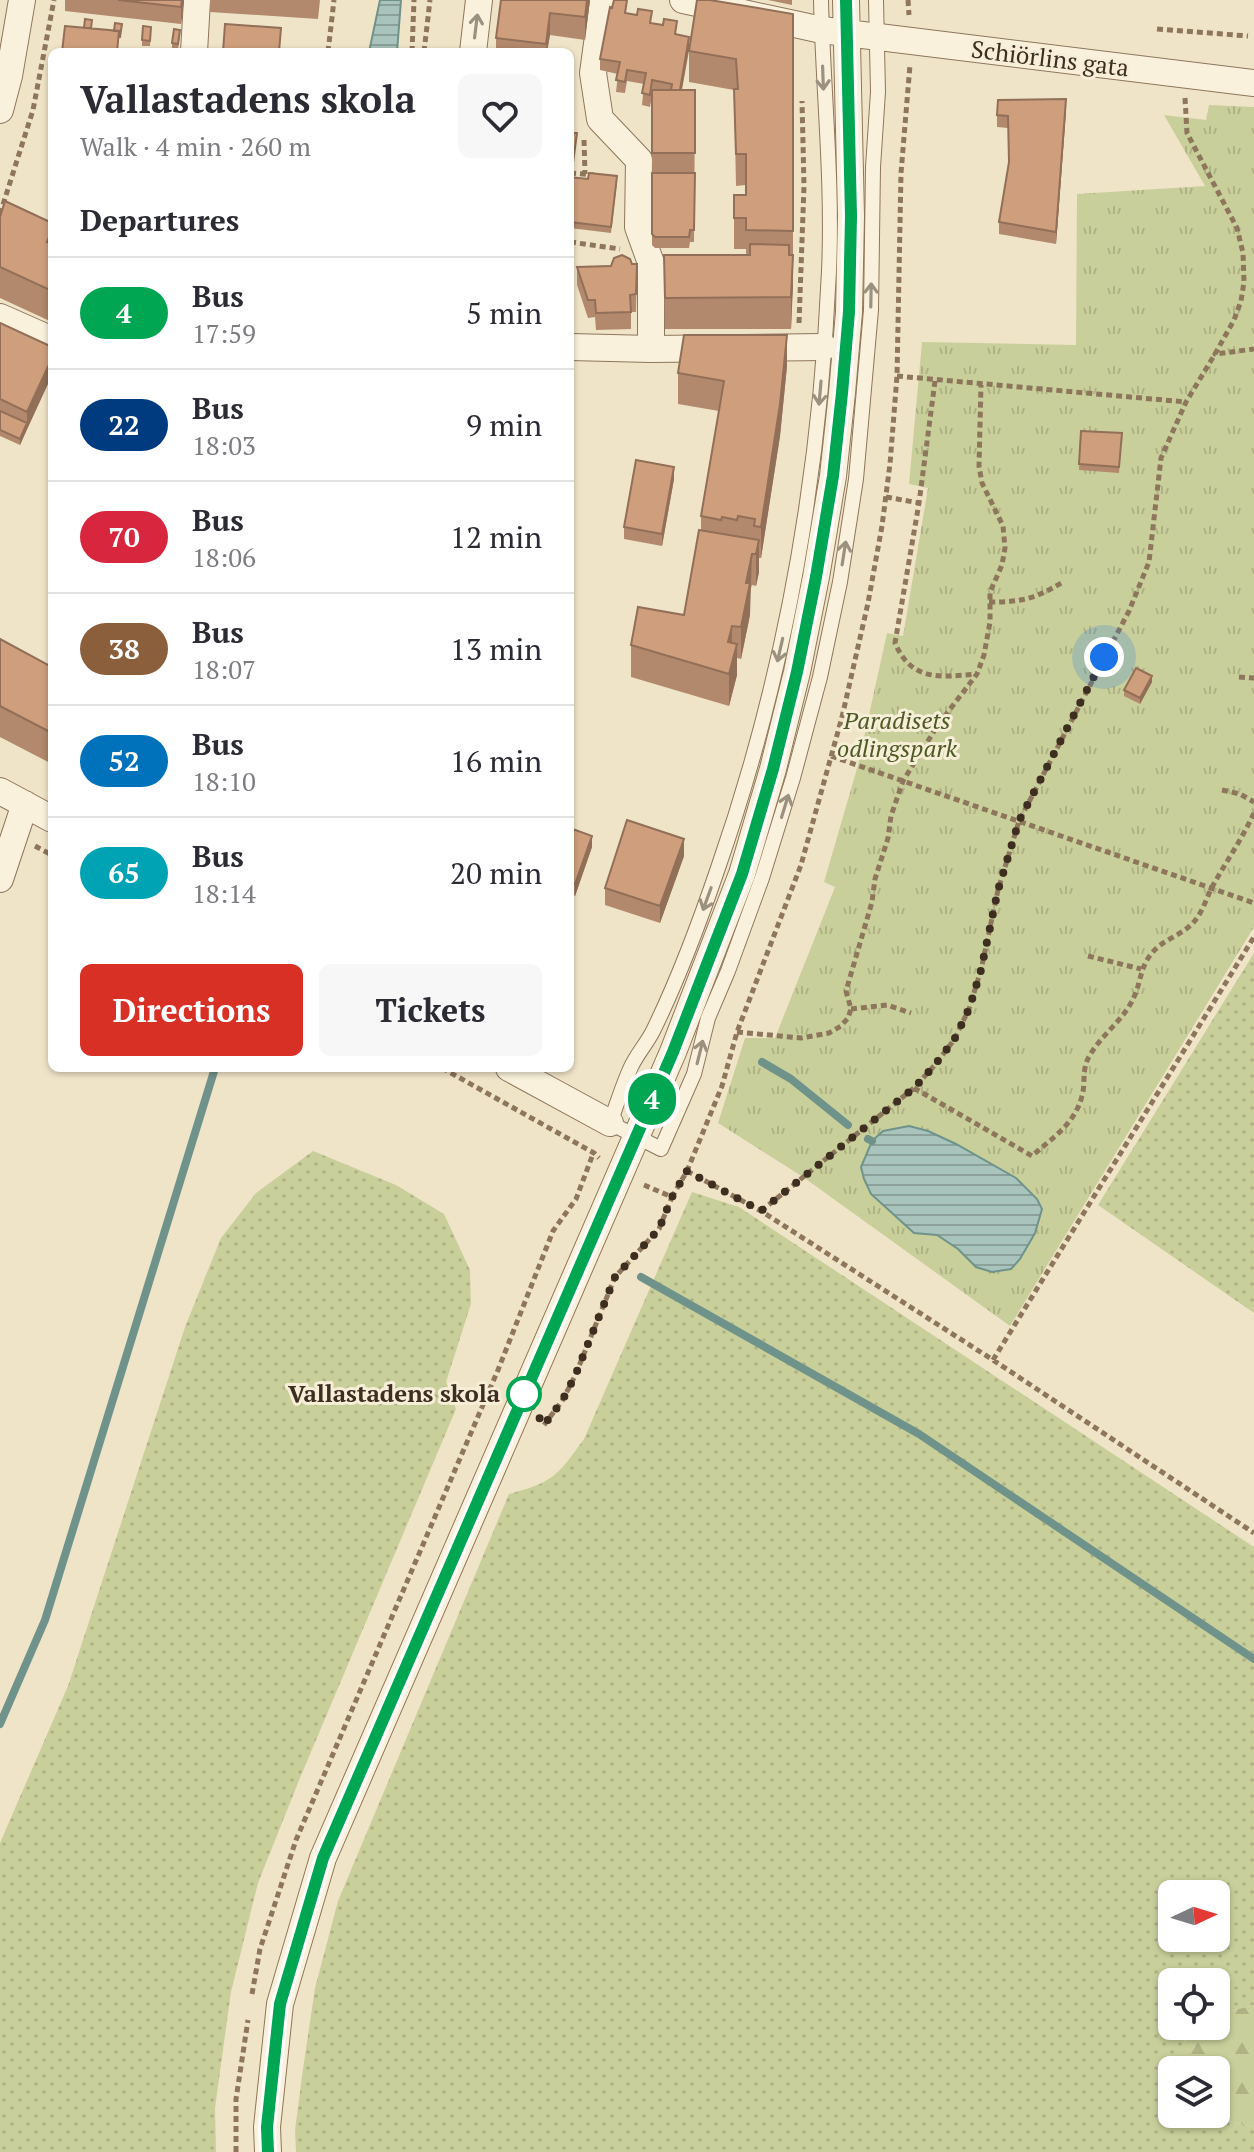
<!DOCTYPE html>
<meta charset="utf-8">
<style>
:root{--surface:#fff;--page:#f7f7f7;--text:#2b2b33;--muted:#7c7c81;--line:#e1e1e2;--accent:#d93025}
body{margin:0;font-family:"PT Serif",serif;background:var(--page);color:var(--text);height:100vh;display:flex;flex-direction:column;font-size:30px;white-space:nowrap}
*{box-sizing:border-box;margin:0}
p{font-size:26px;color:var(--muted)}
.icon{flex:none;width:44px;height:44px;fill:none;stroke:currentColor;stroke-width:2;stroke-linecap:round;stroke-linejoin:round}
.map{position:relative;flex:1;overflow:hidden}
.side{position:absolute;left:48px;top:48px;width:526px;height:1024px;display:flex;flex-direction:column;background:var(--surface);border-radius:12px;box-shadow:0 2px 6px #0004}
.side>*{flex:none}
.badge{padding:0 16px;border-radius:26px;font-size:28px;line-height:52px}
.needle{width:52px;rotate:86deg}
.tools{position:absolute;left:1158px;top:1880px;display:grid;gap:16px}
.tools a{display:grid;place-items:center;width:72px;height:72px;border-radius:12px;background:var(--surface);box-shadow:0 2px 6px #0004;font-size:40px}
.you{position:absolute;width:40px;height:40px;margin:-20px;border:6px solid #fff;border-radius:50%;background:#1a73e8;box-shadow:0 0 0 12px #1a73e833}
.map>.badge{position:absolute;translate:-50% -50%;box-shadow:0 0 0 4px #fff}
h2{padding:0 32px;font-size:30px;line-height:72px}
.round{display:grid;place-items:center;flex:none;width:84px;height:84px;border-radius:12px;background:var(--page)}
.headline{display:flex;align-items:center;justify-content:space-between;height:136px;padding:0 32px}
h1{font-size:38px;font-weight:700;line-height:60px}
.cta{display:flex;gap:16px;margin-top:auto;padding:16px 32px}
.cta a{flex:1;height:92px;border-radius:12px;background:var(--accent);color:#fff;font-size:32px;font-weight:700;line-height:92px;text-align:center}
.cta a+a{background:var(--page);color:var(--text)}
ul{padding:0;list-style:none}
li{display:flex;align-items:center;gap:24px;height:112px;padding:0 32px;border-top:2px solid var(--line)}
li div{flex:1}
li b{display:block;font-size:30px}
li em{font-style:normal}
li .badge{min-width:88px;font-weight:700;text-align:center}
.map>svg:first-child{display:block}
.grass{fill:url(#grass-dots);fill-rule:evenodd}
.forest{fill:url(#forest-firs)}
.park{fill:url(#park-tufts)}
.water{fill:url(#water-rules);stroke:#6f938a;stroke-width:2}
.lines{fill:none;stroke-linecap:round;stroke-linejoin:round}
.stream{stroke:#6f938a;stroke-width:8}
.lane-casing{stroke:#8d765c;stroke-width:16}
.street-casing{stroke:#8d765c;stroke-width:28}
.path{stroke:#8d765c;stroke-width:5;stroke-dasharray:6 4;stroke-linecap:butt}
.lane{stroke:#faf1dc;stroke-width:14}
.street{stroke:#faf1dc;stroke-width:26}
.wall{fill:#b2896c}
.shaded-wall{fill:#916f58}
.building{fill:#cf9f7d;stroke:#916f58;stroke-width:2}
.oneway{stroke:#9c907e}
.line-casing{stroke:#fff;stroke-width:18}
.line{stroke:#00a651;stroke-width:12}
.walk{stroke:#3d2e20;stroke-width:8;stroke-dasharray:0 14.4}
.stop-dot{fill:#fff;stroke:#00a651;stroke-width:4}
.labels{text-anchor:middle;stroke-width:6;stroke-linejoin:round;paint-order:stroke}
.street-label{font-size:24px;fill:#3d2e20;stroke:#f7eed8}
.park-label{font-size:24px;font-style:italic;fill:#4d5a26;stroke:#f7eed8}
.stop-label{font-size:24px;font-weight:bold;fill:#3d2e20;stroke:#f7eed8;text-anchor:end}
</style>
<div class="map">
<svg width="1254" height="2152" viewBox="0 0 1254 2152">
<defs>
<pattern id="grass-dots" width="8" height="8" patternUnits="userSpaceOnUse" patternTransform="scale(2)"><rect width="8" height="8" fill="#c9cf9b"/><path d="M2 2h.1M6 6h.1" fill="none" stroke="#aeb285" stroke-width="1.8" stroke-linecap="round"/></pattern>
<pattern id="forest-firs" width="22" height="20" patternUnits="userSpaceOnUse" patternTransform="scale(2)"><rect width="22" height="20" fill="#c9cf9b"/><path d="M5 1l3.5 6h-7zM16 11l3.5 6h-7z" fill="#aeb285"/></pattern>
<pattern id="park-tufts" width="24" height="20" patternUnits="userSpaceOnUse" patternTransform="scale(2)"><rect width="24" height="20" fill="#c9cf9b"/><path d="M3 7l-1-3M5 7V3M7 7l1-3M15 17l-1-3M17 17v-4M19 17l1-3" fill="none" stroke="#aeb285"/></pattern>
<pattern id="water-rules" width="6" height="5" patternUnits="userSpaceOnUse" patternTransform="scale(2)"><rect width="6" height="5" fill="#a9c4bc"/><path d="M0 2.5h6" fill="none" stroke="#8ba098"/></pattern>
</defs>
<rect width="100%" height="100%" fill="#f0e4c8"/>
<path class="grass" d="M1254 953V1313L1098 1205Z
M313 1151 396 1185 444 1214 470 1270 471 1304 446 1382 456 1409 300 1778 258 1883 231 1992 215 2108 216 2152H0V1843L68 1686 185 1327 221 1238 256 1193Z
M692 1192 739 1207 1254 1547V2005L1223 2013 1216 2018V1982H1172V2026H1204L1186 2038 1164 2078 1172 2103V2114H1199L1254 2127V2152H296L295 2130 303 2069 315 1988 338 1901 509 1494C554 1482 557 1476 584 1439ZM1172 1894H1216V1938H1172Z"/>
<path class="forest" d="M1254 2005V2127L1199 2114H1216V2070H1172V2103L1164 2078C1177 2054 1185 2026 1216 2026V2018L1223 2013Z"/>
<path class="park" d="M1209 105 1254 107V927L1010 1326 803 1177 718 1123 745 1038H775L835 887 824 882 858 765 887 633 903 636 928 488 909 484 922 342 1076 345 1077 194 1205 186 1164 115 1206 120Z"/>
<path class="water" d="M380 0H401L397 52H369Z
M909 1126 928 1131 956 1144 1016 1178 1037 1199 1042 1209 1035 1233 1020 1259 1011 1269 992 1272 976 1267 958 1249 937 1235 914 1233 871 1194 864 1179 861 1167 872 1141 883 1131Z"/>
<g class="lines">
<path class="stream" d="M762 1062 791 1079 848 1125
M868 1139 872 1141
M641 1277 919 1434 1254 1659
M0 1724 45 1620 215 1068"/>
<g class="lane-casing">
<path id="lane" d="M821 0C823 90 833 181 829 271 820 474 785 676 718 868 699 924 679 978 653 1031 647 1043 637 1054 631 1067 623 1084 617 1104 610 1123L661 1149 694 1074 708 1018 728 971 762 878 793 778 820 677 840 582 856 479 871 310 873 167 878 92 876 0"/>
</g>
<g class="street-casing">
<path id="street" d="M603 0 593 73 600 119 639 160 638 227 651 263V349
M683 0 822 30 1254 83
M194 52 197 0
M473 52 479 0
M0 110 9 76 22 0
M0 317 52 340
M570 347 651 349 824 347
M0 791 52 819
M0 879 25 804
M509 1068 610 1123
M268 2152 267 2127 280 2004 323 1858 673 1052 742 874 773 769 797 672 816 577 833 476 842 393 849 312 851 216 846 0"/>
</g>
<path class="path" d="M908 0 909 15
M1157 29 1248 36
M328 52 334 0
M412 52 414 0
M424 52 430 0
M1185 98 1187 133 1237 228 1243 253 1244 282 1241 301 1234 320 1215 354 1254 349
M584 140 585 174
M570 173 594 175
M0 214 33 110 54 0
M570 242 620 249
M799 323 804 186 802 101
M897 376 1186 402
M935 381 919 503 895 643C912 682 940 677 977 674
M886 497 919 503
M989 602C1023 602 1034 599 1063 582
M1239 677 1254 678
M831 756 1254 903
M1222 790 1240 794 1254 802
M35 846 52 855
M1088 956 1141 969
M851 1009 887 1005 911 1013
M737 1032 801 1038 829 1033 841 1026 848 1018 851 1009 846 991 872 902 875 879 888 838 891 816 903 781 938 725 977 674 984 655 990 622V592L1002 565 1005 548 1003 526 982 483 979 466 981 385
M442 1068 594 1153 599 1158
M914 1088 1032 1156C1052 1138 1075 1124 1082 1096 1086 1082 1081 1069 1090 1055 1102 1034 1124 1020 1134 997 1141 982 1140 967 1152 953 1162 940 1180 936 1192 924 1202 914 1206 899 1212 887 1226 862 1242 839 1254 813
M687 1171 761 1211 993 1360 1254 1533
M644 1185 672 1197 687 1171 722 1086 737 1032 801 865 842 717 868 603 882 526 890 464 897 376 901 173 910 65
M761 1211 914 1088 934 1066 954 1040 969 1009 981 970 998 890 1019 821 1129 611 1149 562 1161 458 1186 402 1215 354
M993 1360 1254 937
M544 1425 562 1401 575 1376 615 1277 659 1229 672 1197
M252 1994 260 1949 296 1840 498 1370 553 1231 576 1199 593 1154
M236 2152V2099L248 2020"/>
<use href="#lane" class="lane"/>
<use href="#street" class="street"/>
</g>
<path class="wall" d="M65 0H184L181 24 65 11Z
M210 0H320L318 19 210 12Z
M501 0H590L585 40 550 35 547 52H496V38Z
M768 0H792V5Z
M627 13 677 34 689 48 793 14V276L791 329H665L664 255H746V249H734V195H746V185L736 186 734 90 689 82V51L682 90H695L694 242H690L689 248H655L652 245V96L650 107 642 105 644 84 627 81 625 93 616 92 618 74 600 70V59Z
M151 27 150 46H142V40Z
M180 35 178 50 172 49V43Z
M1066 111 1056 244 999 234V222L1009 163 1008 128 997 127V115Z
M570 177 617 182 611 233 570 228Z
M0 217 52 223V322L0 298Z
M637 264 636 312H631V329L596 330 595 317 588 318 577 285V267Z
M0 323 52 347V375L20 445 0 436Z
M787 366 780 436 761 558H759V572L756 586 752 585 750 591V615L741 659 737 658V675L729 706 631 677V645L684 615 701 531V516L719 411 678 404V373Z
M1081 431 1122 433 1119 473 1079 470Z
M674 479 662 546 624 539V527Z
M0 639 52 667V764L0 737Z
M1152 682 1140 704 1124 696V690Z
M570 828 592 847 575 896 570 894Z
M684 856 660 923 605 905V888Z"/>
<path class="shaded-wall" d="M182 0H184L181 24V7Z
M587 0H590L585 40V17Z
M550 13V35L547 52H546Z
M689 37V48L677 115V103Z
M1066 99V111L1056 244V232Z
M52 230V262L47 242Z
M793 255V286L791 329V297Z
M787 335V366L780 436 761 558V527Z
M52 358V375L27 429V412Z
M27 423V429L20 445V439Z
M674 467V479L662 546V534Z
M759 540V572L756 586V554Z
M752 554 750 615 741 659V627L746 583Z
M732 626V657L728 642Z
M737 644V675L729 706V674Z
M1152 676V682L1140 704V698Z
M592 836V847L575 896V884Z
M684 839V856L660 923V906Z"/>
<path class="building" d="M118 0H182L181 7Z
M501 0H587L585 17 550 13 546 44 496 38Z
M614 0H627L625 13 637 15 638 9 652 11 650 23 663 25 664 19 677 21 675 34 689 37 680 90H671L672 84 652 80 650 95 642 93 646 73 627 70 625 82 616 80 620 62 600 59 610 7 612 8Z
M697 0H710L793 14V231L746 230V218H734V195H746V154H736L734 89H738L736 59 689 51Z
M85 19 92 20 91 28H84Z
M115 23 122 24 120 37H119V31H114Z
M225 24 281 28 279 52H223Z
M65 26 119 31 117 52H62Z
M143 26 151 27 150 41 142 40Z
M174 29 180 30 178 44 172 43Z
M652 90H695V153H652Z
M1066 99 1056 232 999 222 1009 162 1008 116 997 115 998 100Z
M570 133H577L573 163H570Z
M589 173 617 176 611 227 570 222V177L588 179Z
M652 173H695L694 230H690L689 237H655L652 234Z
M5 201 52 223V230L47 242 52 244V291L0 267V217Z
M750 244 789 245V255H793L791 297 665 298 664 255H750Z
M622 255 630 259 632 264H637L636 294 630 295 631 312 596 313 595 300H588L577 267 611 266 614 258Z
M0 323 52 347V358L27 412 0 399Z
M684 335H787L780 404 761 527 754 526 755 519 738 516 737 520 722 517 721 520 701 516 724 381 678 373Z
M0 411 27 423 20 439 0 430Z
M1081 431 1122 433 1119 467 1079 464Z
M636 460 674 467 662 534 624 527Z
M699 530 759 540 756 554H752L746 583H750L741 627 732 626 728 642 737 644 729 674 631 645 638 607 684 615Z
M0 639 52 667V733L0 706Z
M1136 668 1152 676 1140 698 1124 690Z
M627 820 684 839 660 906 605 888Z
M570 828 592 836 575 884 570 883Z"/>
<defs><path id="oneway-shaft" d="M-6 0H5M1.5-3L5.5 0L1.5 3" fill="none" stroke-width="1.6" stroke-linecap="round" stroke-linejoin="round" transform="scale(2)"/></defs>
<g class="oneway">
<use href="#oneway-shaft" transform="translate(476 26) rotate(-83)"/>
<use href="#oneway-shaft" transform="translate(823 78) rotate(88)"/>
<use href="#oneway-shaft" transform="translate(871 295) rotate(-89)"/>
<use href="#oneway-shaft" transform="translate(820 393) rotate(95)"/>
<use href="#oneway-shaft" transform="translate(844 553) rotate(-81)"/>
<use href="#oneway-shaft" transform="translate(780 650) rotate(103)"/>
<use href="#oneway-shaft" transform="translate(785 806) rotate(-73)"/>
<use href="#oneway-shaft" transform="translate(707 899) rotate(110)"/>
<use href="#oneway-shaft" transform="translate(700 1052) rotate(-76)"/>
</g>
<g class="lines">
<g class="line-casing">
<path id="line" d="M268 2152 267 2127 280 2004 323 1858 673 1052 742 874 773 769 797 672 816 577 833 476 842 393 849 312 851 216 846 0"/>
</g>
<use href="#line" class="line"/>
<path class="walk" d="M524 1394 544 1425 562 1401 575 1376 615 1277 659 1229 672 1197 687 1171 761 1211 914 1088 934 1066 954 1040 969 1009 981 970 998 890 1019 821 1104 657"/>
</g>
<circle class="stop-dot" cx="524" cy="1394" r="16"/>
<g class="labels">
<g class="street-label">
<text transform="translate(1050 59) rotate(7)" y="8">Schiörlins gata</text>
</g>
<g class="park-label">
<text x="897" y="729">Paradisets<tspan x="897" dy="28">odlingspark</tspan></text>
</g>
<g class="stop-label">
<text x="500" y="1402">Vallastadens skola</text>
</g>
</g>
</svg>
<div class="tools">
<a><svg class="needle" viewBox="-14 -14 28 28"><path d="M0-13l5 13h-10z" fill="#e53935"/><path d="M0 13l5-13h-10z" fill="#7c7c81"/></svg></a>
<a><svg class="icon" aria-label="locate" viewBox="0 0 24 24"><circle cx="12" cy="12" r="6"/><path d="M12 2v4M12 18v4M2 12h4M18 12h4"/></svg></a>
<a><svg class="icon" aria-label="layers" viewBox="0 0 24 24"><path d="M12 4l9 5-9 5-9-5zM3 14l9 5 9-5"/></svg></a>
</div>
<div class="you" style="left:1104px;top:657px"></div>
<b class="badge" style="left:652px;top:1099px;background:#00a651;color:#fff">4</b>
<section class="side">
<div class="headline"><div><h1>Vallastadens skola</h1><p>Walk · 4 min · 260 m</p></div><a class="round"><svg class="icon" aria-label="heart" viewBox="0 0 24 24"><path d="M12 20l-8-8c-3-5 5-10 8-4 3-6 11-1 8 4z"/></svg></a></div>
<h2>Departures</h2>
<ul>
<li><span class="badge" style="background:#00a651;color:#fff">4</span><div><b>Bus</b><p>17:59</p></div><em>5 min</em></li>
<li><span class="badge" style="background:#003b80;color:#fff">22</span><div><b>Bus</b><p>18:03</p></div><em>9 min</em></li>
<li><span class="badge" style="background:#d7263d;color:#fff">70</span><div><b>Bus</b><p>18:06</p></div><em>12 min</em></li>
<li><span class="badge" style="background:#8b5e3c;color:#fff">38</span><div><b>Bus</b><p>18:07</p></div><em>13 min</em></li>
<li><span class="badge" style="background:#0072bc;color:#fff">52</span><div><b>Bus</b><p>18:10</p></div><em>16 min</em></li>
<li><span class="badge" style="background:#00a3b4;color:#fff">65</span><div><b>Bus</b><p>18:14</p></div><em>20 min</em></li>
</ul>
<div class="cta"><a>Directions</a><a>Tickets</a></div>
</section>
</div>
